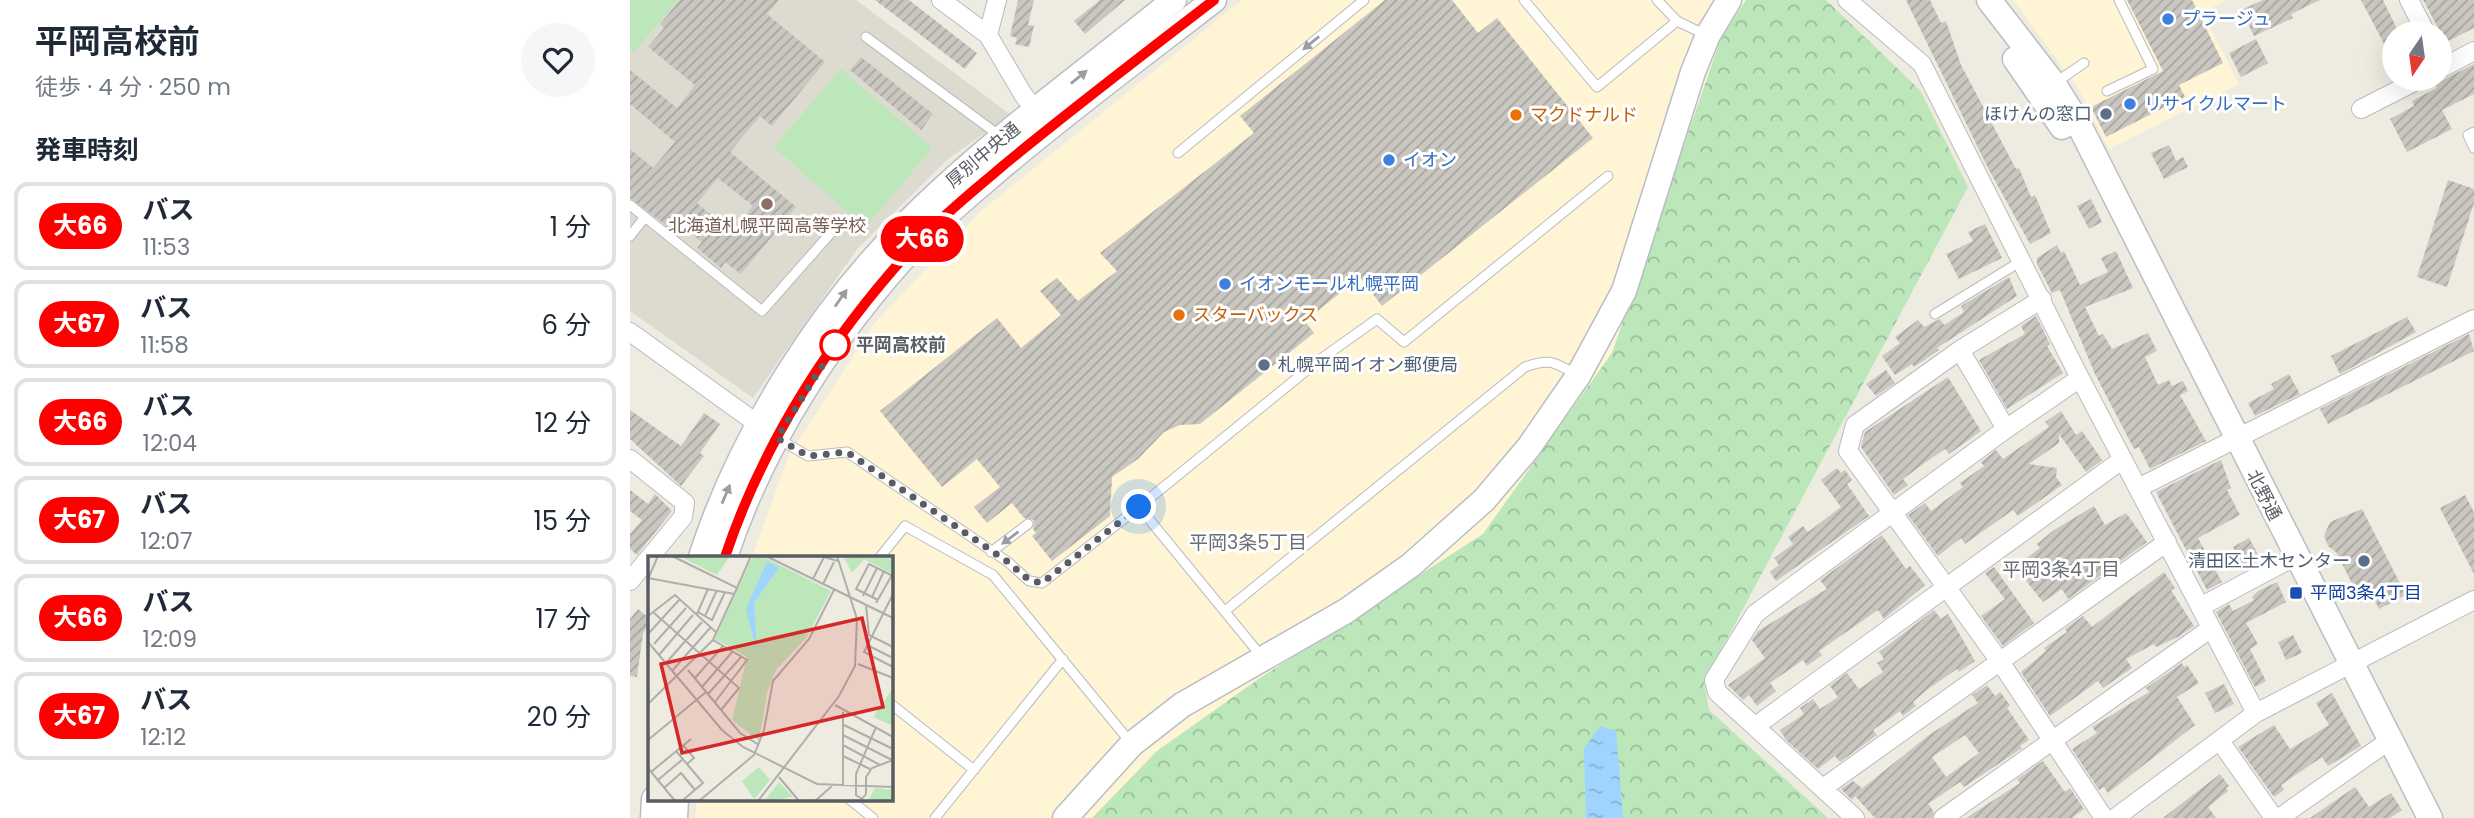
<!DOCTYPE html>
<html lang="ja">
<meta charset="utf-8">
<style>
:root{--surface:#fff;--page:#f6f6f7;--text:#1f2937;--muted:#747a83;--line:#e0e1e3}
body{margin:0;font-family:Poppins,"Noto Sans JP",sans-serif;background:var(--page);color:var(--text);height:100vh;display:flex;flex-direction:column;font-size:26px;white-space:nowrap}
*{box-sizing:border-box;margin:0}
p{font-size:23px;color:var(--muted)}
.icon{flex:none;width:38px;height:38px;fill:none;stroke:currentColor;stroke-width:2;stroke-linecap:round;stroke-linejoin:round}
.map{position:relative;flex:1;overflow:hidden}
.side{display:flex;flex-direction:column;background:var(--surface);width:630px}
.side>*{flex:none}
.badge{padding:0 14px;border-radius:23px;font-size:24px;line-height:46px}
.needle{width:46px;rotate:193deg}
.controls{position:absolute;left:1752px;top:21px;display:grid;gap:14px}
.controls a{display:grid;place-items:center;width:70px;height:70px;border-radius:50%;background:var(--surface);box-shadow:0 7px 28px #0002;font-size:35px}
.you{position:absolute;width:35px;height:35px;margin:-18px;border:5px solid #fff;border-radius:50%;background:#1a73e8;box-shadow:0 0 0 10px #1a73e833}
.map>.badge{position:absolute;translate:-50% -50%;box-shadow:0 0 0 4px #fff}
h2{padding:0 35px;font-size:26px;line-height:63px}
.round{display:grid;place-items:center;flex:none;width:74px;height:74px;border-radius:37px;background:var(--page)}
.summary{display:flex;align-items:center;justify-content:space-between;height:119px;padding:0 35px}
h1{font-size:33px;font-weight:700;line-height:52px}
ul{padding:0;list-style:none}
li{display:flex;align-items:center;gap:21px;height:88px;margin:0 14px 10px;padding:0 21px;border:4px solid var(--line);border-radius:14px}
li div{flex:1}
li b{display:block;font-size:26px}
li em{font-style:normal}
li .badge{min-width:77px;font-weight:700;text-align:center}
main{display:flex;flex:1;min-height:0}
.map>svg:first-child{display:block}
.commercial{fill:#fff5d4}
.education{fill:#dddacf}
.green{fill:#bbe7bb}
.forest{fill:url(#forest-crowns)}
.water{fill:url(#water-ripples)}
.building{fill:url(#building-hatch);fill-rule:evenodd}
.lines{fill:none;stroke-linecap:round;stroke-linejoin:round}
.lane-casing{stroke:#b9bbc1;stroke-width:11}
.street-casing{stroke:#b9bbc1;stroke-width:20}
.secondary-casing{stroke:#b9bdc4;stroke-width:27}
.lane{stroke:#fff;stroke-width:9}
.street{stroke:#fff;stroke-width:18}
.secondary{stroke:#fff;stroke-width:24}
.oneway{fill:#9b9ea1}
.line-casing{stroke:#fff;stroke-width:16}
.line{stroke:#f00;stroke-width:10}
.walk{stroke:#595d63;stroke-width:7;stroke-dasharray:0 12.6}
.shop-dot{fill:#3f7fe0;stroke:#fff;stroke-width:2.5}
.service-dot{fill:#5c6f8a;stroke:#fff;stroke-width:2.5}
.food-dot{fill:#e8710a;stroke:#fff;stroke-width:2.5}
.education-dot{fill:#8d6e63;stroke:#fff;stroke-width:2.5}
.stop-dot{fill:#fff;stroke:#f00;stroke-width:3.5}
.transit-dot{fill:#1a4fb4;stroke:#fff;stroke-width:2.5}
.labels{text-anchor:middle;stroke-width:6;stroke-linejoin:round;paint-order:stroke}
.shop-label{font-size:18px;fill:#366cbe;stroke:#fff;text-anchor:start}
.service-label{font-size:18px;fill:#4e5e75;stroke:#fff;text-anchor:end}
.food-label{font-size:18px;fill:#c56008;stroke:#fff;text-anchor:start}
.street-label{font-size:18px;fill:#595d63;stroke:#fff}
.education-label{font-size:18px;fill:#785e54;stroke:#fff}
.stop-label{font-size:18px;font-weight:bold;fill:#595d63;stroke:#fff;text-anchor:start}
.transit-label{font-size:18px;fill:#164399;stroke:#fff;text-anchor:start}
.neighbourhood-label{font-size:19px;fill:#6a6f75;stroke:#fff}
.inset-road{fill:none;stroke:#aeaeaa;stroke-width:2}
.view{fill:#d62828;fill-opacity:0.15;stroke:#d62828;stroke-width:3.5}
.inset-edge{fill:none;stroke:#595d63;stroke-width:3.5}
</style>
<main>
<section class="side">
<div class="summary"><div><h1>平岡高校前</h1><p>徒歩 · 4 分 · 250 m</p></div><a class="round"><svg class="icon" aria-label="heart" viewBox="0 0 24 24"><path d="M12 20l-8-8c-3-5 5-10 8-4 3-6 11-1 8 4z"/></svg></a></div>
<h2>発車時刻</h2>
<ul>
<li><span class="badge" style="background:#f00;color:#fff">大66</span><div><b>バス</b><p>11:53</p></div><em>1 分</em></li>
<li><span class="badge" style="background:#f00;color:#fff">大67</span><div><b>バス</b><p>11:58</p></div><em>6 分</em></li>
<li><span class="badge" style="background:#f00;color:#fff">大66</span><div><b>バス</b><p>12:04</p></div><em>12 分</em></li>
<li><span class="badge" style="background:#f00;color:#fff">大67</span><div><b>バス</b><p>12:07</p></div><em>15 分</em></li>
<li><span class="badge" style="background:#f00;color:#fff">大66</span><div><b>バス</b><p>12:09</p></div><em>17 分</em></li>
<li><span class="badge" style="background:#f00;color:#fff">大67</span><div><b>バス</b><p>12:12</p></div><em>20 分</em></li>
</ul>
</section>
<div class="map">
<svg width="1844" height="818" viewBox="0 0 1844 818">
<defs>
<pattern id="forest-crowns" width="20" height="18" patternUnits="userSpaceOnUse" patternTransform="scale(1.75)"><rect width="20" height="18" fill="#bbe7bb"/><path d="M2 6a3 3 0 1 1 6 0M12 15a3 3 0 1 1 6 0" fill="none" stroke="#9bbe9c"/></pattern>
<pattern id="water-ripples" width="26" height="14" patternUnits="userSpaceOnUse" patternTransform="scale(1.75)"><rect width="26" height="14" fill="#9fd4ff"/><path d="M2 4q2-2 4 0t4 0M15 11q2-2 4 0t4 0" fill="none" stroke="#85afd2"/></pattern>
<pattern id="building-hatch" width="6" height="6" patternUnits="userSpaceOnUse" patternTransform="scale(1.75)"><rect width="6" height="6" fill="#cac7c0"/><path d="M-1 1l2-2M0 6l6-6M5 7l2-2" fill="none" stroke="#a7a5a0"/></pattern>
</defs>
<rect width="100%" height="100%" fill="#eeebe0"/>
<path class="commercial" d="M612 0H1116L1091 38 983 351 853 534 630 678 527 751 462 818H65L67 799H261V557H122L159 455 244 324 351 211Z
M1383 0H1596L1573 13 1609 84 1479 149 1448 88Z"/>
<path class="education" d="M0 0H226L381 115 319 158 227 249 123 398 0 311Z"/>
<path class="green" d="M0 0H48L3 53 0 50Z
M211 69 302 148 235 228 144 147Z"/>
<path class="forest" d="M1116 0H1196L1290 90 1338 187 1074 682 1079 710 1198 818H462L527 751 630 678 853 534 982 353 1091 38Z"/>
<path class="water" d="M970 726 986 731 993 818H956L954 749Z"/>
<path class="building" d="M50 0H149L137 14 195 62 142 126 130 116 100 152 166 207 111 274 95 262 91 268 67 248 72 242 51 225 45 232 0 198V149L23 168 45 142 0 104V70L47 108 65 85 18 47 34 28 30 24ZM88 178 123 206 101 232 67 203Z
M245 0H279L347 53 335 69Z
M388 0H404L398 25 404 26 399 47 385 44 387 38 380 36Z
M470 0H495L455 34 444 21Z
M755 0H822L848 33 867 18 963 138 752 306 730 277 675 321 684 333 570 424 550 425 534 432 508 459 482 477 480 516 422 561 402 536 406 533 403 529 404 520 394 518 382 503 357 523 344 507 370 487 347 459 312 487 250 411 367 318 391 348 431 315 410 291 427 278 448 301 487 271 470 253 624 133 610 116Z
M1276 0H1300L1311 23 1316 21 1331 65 1386 169 1389 168 1401 197 1405 195 1421 233 1400 244 1358 168Z
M1497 0H1562L1593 63 1549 85 1555 97 1476 137 1461 107 1533 71Z
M1633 0H1690L1661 14 1663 18 1624 36 1611 10Z
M1731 0H1753L1769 33H1764V63Z
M1793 0H1844V28L1816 42Z
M1626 39 1638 63 1611 77 1599 53Z
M231 57 303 114 291 130 220 70Z
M1844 64V94L1812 110 1822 129 1777 152 1760 119 1784 106 1782 101 1807 88 1805 84Z
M1539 145 1546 161 1553 157 1558 167 1534 179 1521 153Z
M1818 180 1844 189V203L1817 287 1787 277Z
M1461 199 1472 222 1459 229 1447 206Z
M1355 224 1372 258 1329 279 1316 254 1343 241 1338 232Z
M1427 245 1431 253 1434 251 1450 285 1478 272 1471 258 1486 251 1503 288 1455 307 1469 336 1473 334 1482 349 1518 333 1527 351 1515 357 1528 385 1539 380 1542 386 1553 381 1558 391 1550 395 1576 441 1520 469 1509 447 1504 449 1465 374 1430 290 1422 293 1407 264V258Z
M1379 277 1387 296 1307 348 1309 350 1284 367 1282 364 1265 375 1252 356 1270 343 1265 337 1288 320 1294 327 1310 319 1314 325 1334 312 1331 306Z
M1406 316 1420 344 1417 346 1433 373 1377 409 1349 360 1395 334 1391 326Z
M1777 317 1786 332 1710 374 1701 356Z
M1839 334 1844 351 1698 424 1690 409Z
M1256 370 1265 383 1246 396 1236 384Z
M1659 374 1670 394 1625 416 1618 403 1644 389 1641 384Z
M1318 377 1351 431 1319 454 1315 449 1296 462 1273 479 1278 485 1264 495 1231 447 1235 432Z
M0 410 51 446 74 413 90 424 70 453 74 456 51 486 0 439Z
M1431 411 1446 435 1452 431 1472 460 1456 472 1429 434V443L1399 464 1427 468 1426 477 1432 485 1388 516 1383 510 1335 544 1331 538 1308 556 1278 515 1295 503 1301 511 1333 487 1330 483 1354 466 1351 462 1366 450 1373 459 1419 427 1415 422Z
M1591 460 1601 488 1597 490 1610 515 1568 538 1592 582 1577 590 1526 492Z
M1207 468 1211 473 1215 470 1222 480 1217 484 1239 516 1146 581 1140 572 1149 565 1144 558 1163 544 1158 537 1173 526 1178 532 1211 507 1191 480Z
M0 490 18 504 25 494 42 511 7 555 0 549V534L12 520 0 511Z
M1835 495 1844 512V574L1810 508Z
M1464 506 1475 525 1496 513 1517 542 1438 599 1432 589 1413 602 1385 567 1410 548 1407 544 1424 530Z
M1732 509 1776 595 1749 609 1743 597 1732 603 1706 552 1698 546 1694 536 1700 522Z
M1252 535 1276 569 1280 566 1295 585 1254 619 1248 610 1189 651 1192 655 1177 666 1173 660 1140 683 1146 691 1127 706 1119 695 1113 700 1098 685 1135 658 1122 640 1128 631 1197 589 1190 580Z
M1619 538 1631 560 1615 569 1603 547Z
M1364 567 1404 623 1373 646 1351 616 1375 599 1355 573Z
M1534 572 1545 588 1541 590 1564 626 1548 637 1526 647 1524 644 1496 659 1502 668 1473 688 1468 681 1420 716 1391 672 1416 651 1414 648 1437 632 1435 629 1453 616 1462 627Z
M1647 582 1656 602 1616 623 1628 644 1620 649 1636 681 1625 687 1586 612 1599 604 1603 611 1624 600 1622 597 1628 591Z
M8 609 19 618V625L13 633 7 677 0 676V619Z
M1304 610 1311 619 1318 614 1345 661 1329 672 1327 669 1298 689 1283 702 1286 706 1273 716 1270 711 1243 730 1247 735 1210 762 1205 756 1188 769 1156 740 1150 730 1174 714 1170 708 1183 699 1190 709 1208 697 1200 686 1217 673 1229 689 1253 672 1247 663 1254 659 1249 652Z
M1663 635 1672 653 1656 660 1648 642Z
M1552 663 1554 667 1557 665 1569 683 1547 697 1565 725 1478 793 1474 787 1469 790 1442 749 1467 733 1462 727 1519 692 1516 688Z
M1594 684 1604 704 1585 713 1575 693Z
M1357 685 1365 696 1370 692 1380 705 1377 708 1399 740 1390 746 1392 748 1334 787 1330 782 1298 804 1304 812 1302 818H1245L1225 796 1222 800 1211 789 1223 781 1232 788 1229 791 1299 735 1348 703 1342 695ZM1335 735 1349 753 1316 777 1302 757Z
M1702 693 1731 746 1698 766 1692 757 1651 785 1654 790 1644 797 1608 747 1644 725 1660 749 1699 725 1686 703Z
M1413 761 1435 792 1440 788 1454 809 1442 818H1336L1390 783 1387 779Z
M1590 774 1599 786 1596 788 1598 791 1578 807 1586 818H1533Z
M1725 787 1739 807 1761 793 1772 810 1760 818H1680Z"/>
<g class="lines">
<g class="lane-casing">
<path id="lane" d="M894 0 967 87 1047 21
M1027 0 1047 21 1076 35
M236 37 370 136
M1425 83 1454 63
M1477 91 1523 69 1489 0
M1844 132 1838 135 1844 148
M548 153 734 0
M0 205 132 311 206 227
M0 236 15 217
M1305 314 1393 260
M147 438 178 456 217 452 378 562 399 581 412 583 509 507
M361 552 398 524
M250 557 275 526 363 575 501 743
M595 611 895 367C919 358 925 362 947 375
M632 657 509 507 688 361 747 319 774 342 978 176
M261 704 344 770
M219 799 243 818
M305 818 433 659"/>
</g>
<g class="street-casing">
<path id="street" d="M311 0 358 35 394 96 407 111
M1217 0 1292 64 1450 378 1626 713
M1779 0 1796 33
M358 35 367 0
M1810 69 1844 51
M1731 109 1790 79
M1412 299 1330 350 1225 425 1218 451 1371 663 1474 818
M0 332 129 425
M1330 350 1376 429
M0 459 55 503 53 517 20 557
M1508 488 1844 319
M0 581 19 558
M1570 607 1666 556
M1127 725 1493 459
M1590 741 1644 818
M1193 788 1537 542
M1225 818 1087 692 1084 680 1125 614 1376 429 1450 378
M1313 818 1580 629
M1485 818 1626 713 1844 600
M1649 818 1760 740"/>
</g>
<g class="secondary-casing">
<path id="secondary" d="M1359 0 1424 84 1448 123 1800 818
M1385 59 1432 127
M71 557C111 433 193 304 286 214 366 136 458 70 544 0
M95 557C134 440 204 332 288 242 315 214 346 189 375 164 443 107 514 54 584 0
M23 818 24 799
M45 818 46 799
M435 818 502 744 552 705 716 611 781 565 854 500 899 447 948 376 994 291 1063 72 1078 35 1099 0"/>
</g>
<use href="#lane" class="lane"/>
<use href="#street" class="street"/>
<use href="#secondary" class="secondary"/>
</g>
<defs><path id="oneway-solid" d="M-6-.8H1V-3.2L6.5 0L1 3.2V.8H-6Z" transform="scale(1.75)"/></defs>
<g class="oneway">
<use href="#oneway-solid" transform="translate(681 43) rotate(141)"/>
<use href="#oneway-solid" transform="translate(449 77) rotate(-39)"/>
<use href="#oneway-solid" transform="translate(211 298) rotate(-55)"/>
<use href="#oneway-solid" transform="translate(96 494) rotate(-67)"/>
<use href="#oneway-solid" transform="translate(380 538) rotate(143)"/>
</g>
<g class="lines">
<g class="line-casing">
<path id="line" d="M95 557C134 440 204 332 288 242 314 214 346 189 375 164 443 108 514 54 584 0"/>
</g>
<use href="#line" class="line"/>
<path class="walk" d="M205 345 147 438 178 456 217 452 378 562 399 580 412 583 509 507"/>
</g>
<g class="shop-dot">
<circle cx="1538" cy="19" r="7"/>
<circle cx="1500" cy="104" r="7"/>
<circle cx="759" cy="160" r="7"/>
<circle cx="595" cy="284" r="7"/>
</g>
<g class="service-dot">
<circle cx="1476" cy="114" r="7"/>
<circle cx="634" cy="365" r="7"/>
<circle cx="1734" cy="561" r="7"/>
</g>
<g class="food-dot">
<circle cx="886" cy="115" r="7"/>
<circle cx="549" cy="315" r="7"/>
</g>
<circle class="education-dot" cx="137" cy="204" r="7"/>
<circle class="stop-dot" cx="205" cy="345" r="14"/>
<rect class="transit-dot" x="1659" y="586" width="14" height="14" rx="3.5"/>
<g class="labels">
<g class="shop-label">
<text x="1552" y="25">プラージュ</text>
<text x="1514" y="110">リサイクルマート</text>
<text x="773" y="166">イオン</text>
<text x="609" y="290">イオンモール札幌平岡</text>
</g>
<g class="service-label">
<text x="1462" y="120">ほけんの窓口</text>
<text x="648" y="371" text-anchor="start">札幌平岡イオン郵便局</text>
<text x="1720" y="567">清田区土木センター</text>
</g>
<g class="food-label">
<text x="900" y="121">マクドナルド</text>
<text x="563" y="321">スターバックス</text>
</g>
<g class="street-label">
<text transform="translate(353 155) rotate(-40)" y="6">厚別中央通</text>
<text transform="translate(1634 495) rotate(63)" y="6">北野通</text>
</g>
<g class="education-label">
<text x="137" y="232">北海道札幌平岡高等学校</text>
</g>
<g class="stop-label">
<text x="226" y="351">平岡高校前</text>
</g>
<g class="transit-label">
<text x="1680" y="599">平岡3条4丁目</text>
</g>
<g class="neighbourhood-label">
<text x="618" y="549">平岡3条5丁目</text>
<text x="1431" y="576">平岡3条4丁目</text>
</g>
</g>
<g transform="translate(18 556)">
<rect width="245" height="245" fill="#eeebe0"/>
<path d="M245 132V170L225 161ZM111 211 122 224 106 243 94 225ZM131 226 145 241 119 245 118 243Z" fill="#bbe7bb"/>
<path d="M31 0H82L69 19ZM105 0H114L183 35 158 82 128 114 119 137 111 185 84 164 99 101 67 83ZM195 0H245V18L216 3 204 17ZM227 232 245 234V245H220Z" fill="#bbe7bb"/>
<path d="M119 6 131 11 106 47 109 96 98 53Z" fill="#9fd4ff"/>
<path class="inset-road" d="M24 0 89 32 103 0M118 0 245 62M0 22 86 38M0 23 10 0M165 23 176 1 190 5M175 28 186 6M245 38 216 96 245 111M215 40 229 12M224 41 236 15M230 44 208 33 221 8 245 20M228 47 244 19M218 49 221 79 245 91M5 56 91 132 73 154M50 56 64 64 77 36M49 58 60 33M0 60 27 39 69 77M57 60 69 34M1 77 31 44M65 84 99 104 67 146M0 86 74 174 95 191 169 228 245 231M6 88 38 52M219 89 243 101M11 99 45 59M18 107 54 66M210 108 245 122M40 114 92 177 111 189M24 115 62 72M47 122 75 90M54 131 85 95M60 138 94 100M0 148 65 84 89 32M187 149 245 181M195 156V230M194 168 245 193M228 171 208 218V239L214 243 218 238V221L224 212 245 204M195 179 244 204M0 184 58 136M35 189 46 202 39 208M195 189 232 209M28 195 55 227 34 245M195 200 222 213M0 212 27 245M3 216 43 183M131 221 151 245M10 224 35 203M16 232 33 217 47 234M51 245 106 199 116 174 125 125 161 83 186 34M110 245 191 140 207 110 209 63 189 0M167 245 184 230"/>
<path class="view" d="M214 62 235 151 34 197 13 108Z"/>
<rect width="245" height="245" class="inset-edge"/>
</g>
</svg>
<div class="controls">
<a><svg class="needle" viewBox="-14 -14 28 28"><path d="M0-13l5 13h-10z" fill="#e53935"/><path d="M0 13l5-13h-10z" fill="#747a83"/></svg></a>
</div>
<div class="you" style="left:509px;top:507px"></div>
<b class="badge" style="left:292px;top:239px;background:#f00;color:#fff">大66</b>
</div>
</main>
